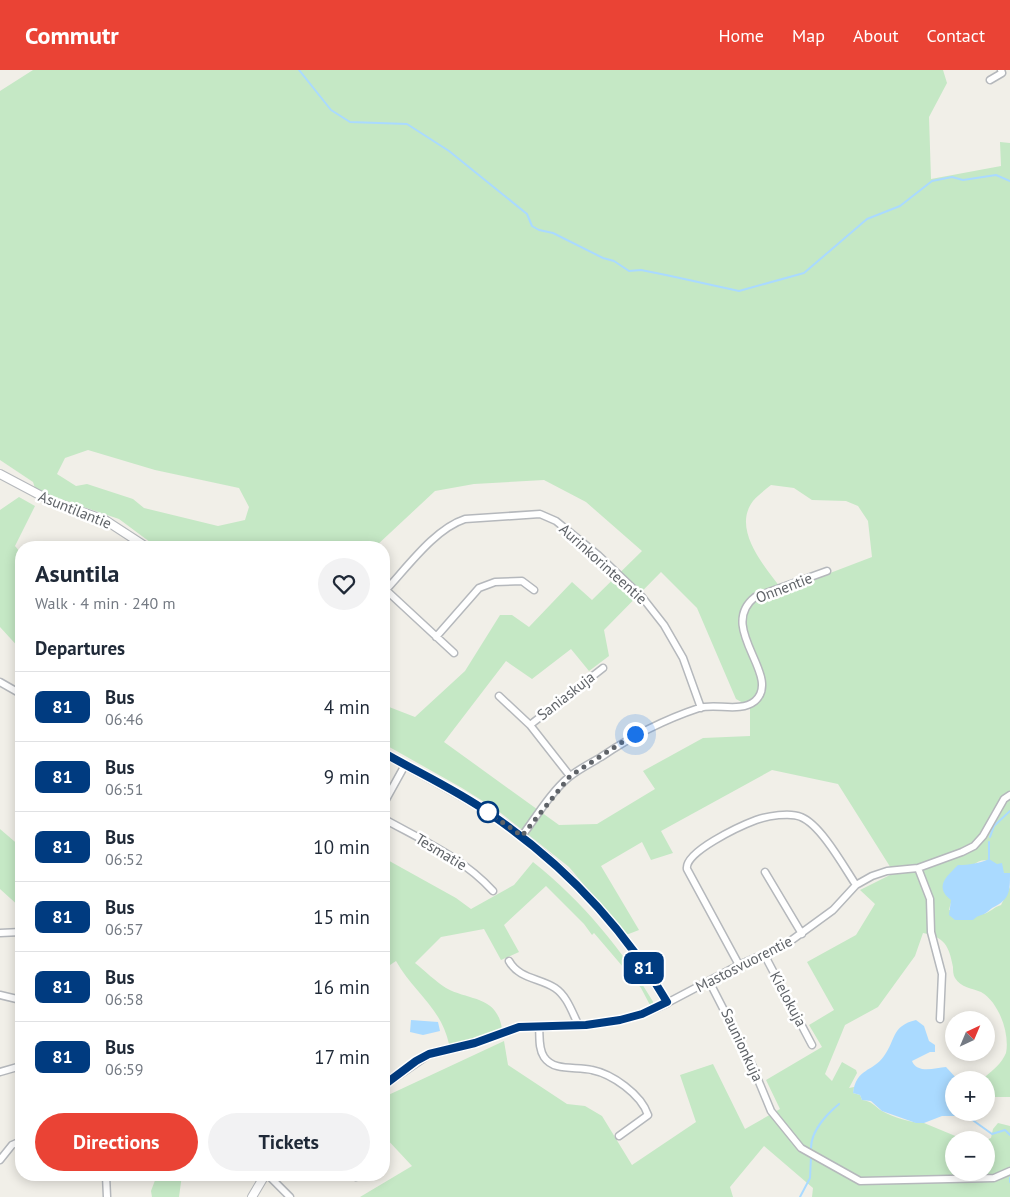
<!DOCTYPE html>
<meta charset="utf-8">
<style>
:root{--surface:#fff;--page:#f2f2f3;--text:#1f2937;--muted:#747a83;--line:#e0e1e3;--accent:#ea4335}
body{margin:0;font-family:"PT Sans",sans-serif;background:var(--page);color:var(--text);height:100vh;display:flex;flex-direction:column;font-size:19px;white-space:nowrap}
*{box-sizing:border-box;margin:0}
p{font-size:16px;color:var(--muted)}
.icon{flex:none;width:28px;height:28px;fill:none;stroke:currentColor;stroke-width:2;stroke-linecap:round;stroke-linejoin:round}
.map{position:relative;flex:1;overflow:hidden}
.side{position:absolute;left:15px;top:471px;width:375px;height:640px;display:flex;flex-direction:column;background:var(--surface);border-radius:20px;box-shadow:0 2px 12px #0003}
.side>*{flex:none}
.badge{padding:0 10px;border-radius:8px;font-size:18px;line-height:32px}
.needle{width:32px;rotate:44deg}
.buttons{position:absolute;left:945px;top:941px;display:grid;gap:10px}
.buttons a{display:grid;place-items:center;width:50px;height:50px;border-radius:50%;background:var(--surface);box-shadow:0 2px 12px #0003;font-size:25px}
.you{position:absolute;width:25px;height:25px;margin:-12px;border:4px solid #fff;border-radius:50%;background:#1a73e8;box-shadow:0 0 0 8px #1a73e833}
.map>.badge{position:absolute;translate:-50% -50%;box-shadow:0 0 0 2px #fff}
h2{padding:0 20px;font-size:19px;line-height:45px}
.round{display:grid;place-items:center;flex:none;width:52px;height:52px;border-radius:26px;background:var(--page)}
.headline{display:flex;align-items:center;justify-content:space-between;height:85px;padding:0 20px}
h1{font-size:24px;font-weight:700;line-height:38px}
.button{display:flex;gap:10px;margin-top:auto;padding:10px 20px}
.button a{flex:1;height:58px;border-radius:30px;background:var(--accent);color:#fff;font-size:20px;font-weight:700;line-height:58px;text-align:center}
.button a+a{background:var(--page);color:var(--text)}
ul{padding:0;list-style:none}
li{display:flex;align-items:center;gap:15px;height:70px;padding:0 20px;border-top:1px solid var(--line)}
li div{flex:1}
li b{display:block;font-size:19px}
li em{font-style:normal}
li .badge{min-width:55px;font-weight:700;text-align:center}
header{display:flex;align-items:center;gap:30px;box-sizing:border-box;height:70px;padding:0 25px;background:var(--accent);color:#fff}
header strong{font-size:24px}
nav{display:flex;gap:28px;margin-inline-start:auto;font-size:18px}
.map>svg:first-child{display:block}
.green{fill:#c5e8c5;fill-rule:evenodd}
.water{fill:#aadaff}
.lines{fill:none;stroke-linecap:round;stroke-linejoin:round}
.stream{stroke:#aadaff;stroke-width:2}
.minor-casing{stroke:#b5b8bc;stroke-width:9}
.tertiary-casing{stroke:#b5b8bc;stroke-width:10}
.minor{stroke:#fff;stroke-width:6}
.tertiary{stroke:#fff;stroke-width:8}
.line-casing{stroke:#fff;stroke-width:11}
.line{stroke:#003b80;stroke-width:8}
.walk{stroke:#5f6368;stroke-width:5;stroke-dasharray:0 9}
.stop-dot{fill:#fff;stroke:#003b80;stroke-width:2.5}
.labels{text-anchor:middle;stroke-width:5;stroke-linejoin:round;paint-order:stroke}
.street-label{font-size:15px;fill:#5f6368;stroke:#fff}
</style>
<header>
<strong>Commutr</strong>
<nav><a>Home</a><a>Map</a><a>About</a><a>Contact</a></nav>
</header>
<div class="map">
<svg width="1010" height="1127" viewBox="0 0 1010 1127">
<rect width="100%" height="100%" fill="#f1efe8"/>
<path class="green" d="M33 0H943L947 13 929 47 931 109 1001 96 1000 72 1010 73V803H1004C978 768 956 814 949 840 958 841 973 847 983 844 989 843 994 837 1001 835L1010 817V1027H995L986 1019 985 1007C993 1000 1002 993 1006 983 1010 964 999 932 981 922 972 918 961 918 955 908 953 905 953 900 953 897 949 875 944 867 923 863L915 886 878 937 845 955 825 1004 832 1011 842 992 856 1000 857 1003 849 1018 854 1017 853 1023 860 1025 862 1030C872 1031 874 1036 882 1041 893 1047 911 1053 924 1053L965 1070H954V1102H986V1070L991 1068 993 1059 998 1053 1010 1056V1127H812L813 1118 764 1076 730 1117 733 1127H360L412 1096 384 1066V1027L504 971 508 995 567 1034 585 1036 602 1046 632 1095 696 1052 680 1005 713 994 745 1059 780 1039 766 1010 822 977 809 955 834 940 807 892 856 865 875 834 860 820 894 803 838 714 772 700 661 761 673 783 651 790 642 772 601 796 639 860 626 865 569 797 530 766 497 740 462 718 384 674V635L415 647 465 601 500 545H512L529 557 572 512 592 530 642 481 586 432 544 410 474 414 435 421 375 477 158 478 119 449 36 421 33 412 0 390V21ZM88 380 155 400 239 418 249 437 245 450 218 456 144 438 133 429 87 414 76 416 57 404 65 388ZM771 415 794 418 812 430 846 431 858 436 868 451 872 487 783 521C766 498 731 460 753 431 758 425 765 420 771 415ZM661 502 697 538 736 629 750 637V666L703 668 643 701 655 719 597 754 559 755 444 672 506 591 532 609 571 579 589 601 609 586 604 560Z
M19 427 35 436 15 476 21 483V580L0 557V440Z
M0 759 21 777V838L0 819Z
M384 788 456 828 471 839 514 815 533 792C583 832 623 880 655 935L651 937 641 918 594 863 592 865 584 854 546 816 504 855 519 882 501 890 484 859 441 867 415 893C425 901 435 911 446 918 469 931 497 925 502 959L458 974H449C441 937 413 922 396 891L384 899Z
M157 1105H182L179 1127H152L151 1121Z"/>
<path class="water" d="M989 789 997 794 1002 793 1004 803H1010C1010 821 1010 829 994 837 990 839 987 843 984 844 979 846 977 846 973 850H955L949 845 951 830C934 817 946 807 958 795 969 795 980 793 989 789Z
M411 950 438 952 440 961 423 965 410 962Z
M916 950 924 956 929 971 935 975V982H930L912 991C917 1004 935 998 946 997L958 1010H954V1042L972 1043 967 1046H942L924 1053H916L882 1041 871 1031 862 1030 860 1025 853 1023C856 998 873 1002 884 986 896 970 891 956 916 950Z"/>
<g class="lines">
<path class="stream" d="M299 0 331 40 350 52 407 54 449 81 527 144 532 156 539 160 553 163 603 188 614 191 629 201 641 200 666 205 739 221 804 203 867 149 900 136 932 111 952 107 963 110 996 105 1010 111
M990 767 994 756 1010 741
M989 789V772
M967 1046 992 1064 1005 1060 1010 1065
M811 1078C811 1061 827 1044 839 1034
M1010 1108V1112
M800 1127 810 1108 811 1087"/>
<g class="minor-casing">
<path id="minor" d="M990 10 1002 3 1001 0
M386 520 454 583
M384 522C406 499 434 459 465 449L540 444 556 451 598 485 642 527 664 555 683 588 701 638
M436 567 479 518 495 512 522 511 534 520
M0 612 21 624
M499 626 530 655 570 706
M530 655 603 598
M21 688V693
M384 733 405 695
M384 749C422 770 463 788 493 821
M522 766C536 747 551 722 569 707 579 699 591 693 601 687 632 666 663 650 699 638 716 633 740 643 755 631 783 606 716 558 755 527L827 501
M918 798 930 829 931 862 942 904 940 949
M765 802 802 864
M0 863 21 862
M764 884 812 975
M509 891C519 909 540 908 555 918 567 926 572 942 578 954
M739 895 687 799C684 782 740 756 756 750 767 746 790 742 801 747 821 755 844 797 856 815
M709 911 752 995 771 1041 801 1078 860 1111 994 1108 1010 1101
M0 925 21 930
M667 933 739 895 785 875 833 840 856 815 872 806 887 801 918 798 962 782 974 776 983 766 1004 729 1010 725
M539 956C540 966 538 978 544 987 554 1002 576 996 592 1000 612 1004 641 1024 648 1045L619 1066
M0 1002 21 996
M0 1090 12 1075 21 1071
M106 1105 107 1127
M268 1105 290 1127
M355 1105 356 1107"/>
</g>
<g class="tertiary-casing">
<path id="tertiary" d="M0 404 51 431 105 450 148 478
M384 683C418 703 453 720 486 741 560 789 623 856 667 933L642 944 620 950 587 955 519 957 475 973 429 984 384 1015
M252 1127 265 1105"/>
</g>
<use href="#minor" class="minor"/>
<use href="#tertiary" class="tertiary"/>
</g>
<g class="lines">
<g class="line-casing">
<path id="line" d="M384 683C419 703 456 720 489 743 562 793 623 856 667 932L642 944 620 950 586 955 519 957 475 973 429 984 416 991 384 1015"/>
</g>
<use href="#line" class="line"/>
<path class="walk" d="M488 742 522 766 570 706 635 664"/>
</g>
<circle class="stop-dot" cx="488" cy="742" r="10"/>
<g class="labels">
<g class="street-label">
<text transform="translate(75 440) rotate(22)" y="5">Asuntilantie</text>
<text transform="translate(603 494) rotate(42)" y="5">Aurinkorinteentie</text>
<text transform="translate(784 518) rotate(-21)" y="5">Onnentie</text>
<text transform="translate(566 626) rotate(-38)" y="5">Saniaskuja</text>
<text transform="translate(441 782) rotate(31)" y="5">Tesmatie</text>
<text transform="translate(744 894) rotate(-27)" y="5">Mastosvuorentie</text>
<text transform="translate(788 929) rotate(62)" y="5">Kielokuja</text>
<text transform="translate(742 975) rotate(65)" y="5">Saunionkuja</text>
</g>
</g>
</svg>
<div class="buttons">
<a><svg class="needle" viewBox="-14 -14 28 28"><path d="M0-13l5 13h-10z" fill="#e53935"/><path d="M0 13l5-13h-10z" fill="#747a83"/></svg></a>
<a>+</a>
<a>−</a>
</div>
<div class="you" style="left:635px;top:664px"></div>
<b class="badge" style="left:644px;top:898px;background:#003b80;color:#fff">81</b>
<section class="side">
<div class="headline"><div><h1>Asuntila</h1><p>Walk · 4 min · 240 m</p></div><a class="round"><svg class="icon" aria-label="heart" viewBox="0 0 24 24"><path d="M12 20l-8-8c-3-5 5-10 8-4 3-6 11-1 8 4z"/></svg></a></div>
<h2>Departures</h2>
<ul>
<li><span class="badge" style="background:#003b80;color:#fff">81</span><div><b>Bus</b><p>06:46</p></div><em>4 min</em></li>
<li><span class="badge" style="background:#003b80;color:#fff">81</span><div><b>Bus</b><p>06:51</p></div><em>9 min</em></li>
<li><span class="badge" style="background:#003b80;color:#fff">81</span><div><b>Bus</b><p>06:52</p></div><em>10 min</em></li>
<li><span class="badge" style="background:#003b80;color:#fff">81</span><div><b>Bus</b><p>06:57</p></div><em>15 min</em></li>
<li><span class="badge" style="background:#003b80;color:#fff">81</span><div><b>Bus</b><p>06:58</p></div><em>16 min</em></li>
<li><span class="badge" style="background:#003b80;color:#fff">81</span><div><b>Bus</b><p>06:59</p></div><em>17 min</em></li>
</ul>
<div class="button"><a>Directions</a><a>Tickets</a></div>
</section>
</div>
